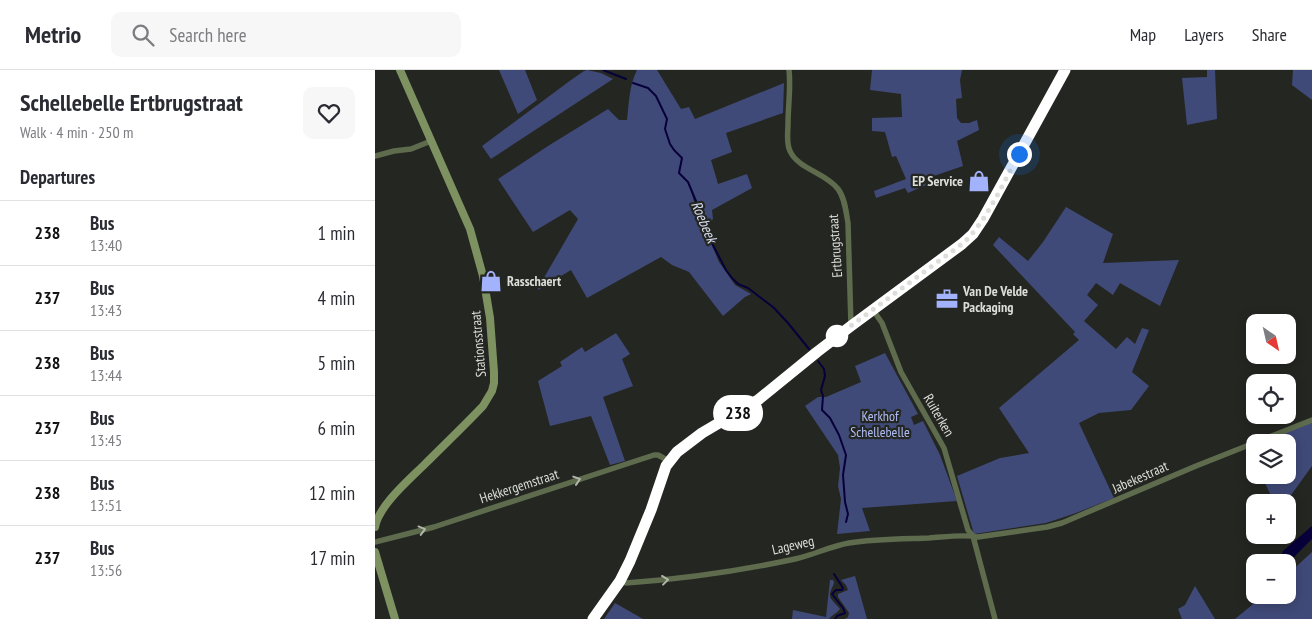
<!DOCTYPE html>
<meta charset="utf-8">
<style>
:root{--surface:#fff;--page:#f7f7f7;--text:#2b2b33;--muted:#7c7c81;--line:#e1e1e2}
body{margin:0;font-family:"PT Sans Narrow",sans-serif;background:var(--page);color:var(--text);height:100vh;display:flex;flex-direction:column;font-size:19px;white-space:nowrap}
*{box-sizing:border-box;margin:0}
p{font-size:16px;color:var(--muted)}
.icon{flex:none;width:28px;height:28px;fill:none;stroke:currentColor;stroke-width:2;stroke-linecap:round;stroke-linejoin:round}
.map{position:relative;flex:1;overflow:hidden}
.details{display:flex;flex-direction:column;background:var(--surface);width:375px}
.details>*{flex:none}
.badge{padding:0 10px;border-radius:16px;font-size:18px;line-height:32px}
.needle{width:32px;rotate:146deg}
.buttons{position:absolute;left:871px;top:244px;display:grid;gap:10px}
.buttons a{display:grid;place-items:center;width:50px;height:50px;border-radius:10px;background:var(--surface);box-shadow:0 2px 12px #0003;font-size:25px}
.you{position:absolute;width:25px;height:25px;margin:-12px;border:4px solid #fff;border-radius:50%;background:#1a73e8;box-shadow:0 0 0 8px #1a73e833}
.map>.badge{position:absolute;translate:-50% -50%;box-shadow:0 0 0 2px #fff}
h2{padding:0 20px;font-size:19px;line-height:45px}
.round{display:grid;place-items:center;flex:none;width:52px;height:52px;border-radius:10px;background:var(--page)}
.head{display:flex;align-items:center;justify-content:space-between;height:85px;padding:0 20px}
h1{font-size:24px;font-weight:700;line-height:38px}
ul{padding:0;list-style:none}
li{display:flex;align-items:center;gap:15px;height:65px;padding:0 20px;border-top:1px solid var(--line)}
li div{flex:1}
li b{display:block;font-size:19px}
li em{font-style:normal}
li .badge{min-width:55px;font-weight:700;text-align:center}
header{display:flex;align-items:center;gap:30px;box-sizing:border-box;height:70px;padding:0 25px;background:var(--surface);border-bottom:1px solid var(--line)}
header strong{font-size:24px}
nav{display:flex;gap:28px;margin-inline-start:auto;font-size:18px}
.search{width:350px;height:45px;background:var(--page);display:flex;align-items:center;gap:12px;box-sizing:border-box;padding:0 18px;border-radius:10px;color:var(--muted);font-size:19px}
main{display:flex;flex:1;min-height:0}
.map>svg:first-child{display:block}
.green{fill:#404a78}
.water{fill:#07003a}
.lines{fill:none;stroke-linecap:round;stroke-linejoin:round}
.stream{stroke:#07003a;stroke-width:2}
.street{stroke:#5e6b4d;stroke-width:5.5}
.secondary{stroke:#7e9261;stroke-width:8}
.oneway{stroke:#b1b6a9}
.line-casing{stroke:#fff;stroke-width:11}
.line{stroke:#fff;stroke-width:8}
.walk{stroke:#dddeda;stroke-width:5;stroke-dasharray:0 9}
.stop-dot{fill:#fff;stroke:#fff;stroke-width:2.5}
.labels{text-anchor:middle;stroke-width:4.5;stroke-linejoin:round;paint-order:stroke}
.poi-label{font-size:14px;font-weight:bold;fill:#dddeda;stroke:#242621;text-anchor:start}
.street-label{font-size:14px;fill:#dddeda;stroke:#242621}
.park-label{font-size:14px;fill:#afbdf6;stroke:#242621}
.water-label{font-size:15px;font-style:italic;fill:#d6dbef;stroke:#242621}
</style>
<header>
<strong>Metrio</strong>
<div class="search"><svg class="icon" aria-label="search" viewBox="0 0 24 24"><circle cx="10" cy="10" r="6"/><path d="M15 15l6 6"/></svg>Search here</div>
<nav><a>Map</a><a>Layers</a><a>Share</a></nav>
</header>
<main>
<section class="details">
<div class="head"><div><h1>Schellebelle Ertbrugstraat</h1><p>Walk · 4 min · 250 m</p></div><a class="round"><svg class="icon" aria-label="heart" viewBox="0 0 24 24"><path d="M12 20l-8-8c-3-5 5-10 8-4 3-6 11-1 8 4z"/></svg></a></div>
<h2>Departures</h2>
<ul>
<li><span class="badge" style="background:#fff;color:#111">238</span><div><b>Bus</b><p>13:40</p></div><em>1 min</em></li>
<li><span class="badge" style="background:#fff;color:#111">237</span><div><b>Bus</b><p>13:43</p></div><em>4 min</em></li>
<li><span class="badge" style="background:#fff;color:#111">238</span><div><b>Bus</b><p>13:44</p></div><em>5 min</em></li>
<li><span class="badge" style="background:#fff;color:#111">237</span><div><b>Bus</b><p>13:45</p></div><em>6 min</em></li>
<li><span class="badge" style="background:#fff;color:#111">238</span><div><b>Bus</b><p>13:51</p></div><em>12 min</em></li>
<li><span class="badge" style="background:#fff;color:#111">237</span><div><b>Bus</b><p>13:56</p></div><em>17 min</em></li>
</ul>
</section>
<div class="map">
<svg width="937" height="549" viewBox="0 0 937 549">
<rect width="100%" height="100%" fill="#242621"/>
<path class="green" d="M124 0H150L162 30 143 44Z
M212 0 226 3 238 9 116 89 107 76 196 10 209 1Z
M262 0H282L306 39 314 37 320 49 409 13 408 43 351 63 357 82 336 90 343 114 372 104 377 118 337 140 338 149 335 152 330 154 315 117 326 156 336 173 344 192 360 215 376 224 370 227 348 246 314 202 297 195 286 187 212 228 196 200 163 220V218L203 149 195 140 158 162 123 109 173 76 233 39 244 50H252C254 33 254 16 262 0Z
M497 0H587L585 10 587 28 581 29 582 48 586 53H594L602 50 604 60 582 71 588 96 550 109 551 115 533 123 530 118 501 128 499 121 531 109 521 86 517 87 510 62 497 61V48L527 47 526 24 495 20Z
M832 0H840L842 49 812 55 807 8 832 7Z
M918 0H937V30L917 15Z
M691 137 738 164 728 193 804 190 785 236 745 213 738 225 721 213 712 225 723 235 709 251 741 279 752 267 760 274 767 258 774 260 757 302 774 316 756 340 724 343 704 353 739 428 701 443 671 453 599 464 582 406 625 388 654 383 624 338 704 270 698 264 700 262 618 175 624 167 653 191 668 172Z
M241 263 255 284 247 289 258 316 228 327 250 391 235 395 216 346 175 356 163 311 187 296 185 292 207 277 210 282Z
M510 283 543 344 536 347 539 355 548 351 565 385 582 431 487 438 495 461 462 464 466 429 463 416 465 398 463 385 430 336 443 327H451L486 312 480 296Z
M937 352V396L911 432H899L886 405H912V372H888Z
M937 482V549H860L889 525H912L913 504Z
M480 506 492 549H470L473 547 474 543 470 537 463 527V524L473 520 471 515 466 510Z
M455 510H458L459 512C459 515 457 517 456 520 452 529 460 532 465 539 462 543 457 545 454 549H417L418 540 451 547Z
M820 516 840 549H807L803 539 810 535Z
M240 533 268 549H229Z"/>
<path class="water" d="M937 456V469L917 489 913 490 910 488 907 484 908 481Z"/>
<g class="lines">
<path class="stream" d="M228 0 251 9
M258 13 273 18 281 26 292 49 290 59 295 74 299 80 307 88 304 103 313 112 323 136 330 160 351 200 357 208 363 214 373 218 398 237 413 253 434 279
M443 291 449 299 450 306 446 320 448 326 447 340 455 348 464 365 471 385 468 405 470 432 473 444 471 452
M459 504 468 518 467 520H461L457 524 468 538 470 543 462 546 460 549"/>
<path class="street" d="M414 0C416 17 413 37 413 54 413 63 411 73 415 81 423 99 451 103 463 119 470 128 471 142 473 153L476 256
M0 86 19 81 36 79 56 71
M498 240 507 253 526 302 569 378 593 460 598 466 620 549
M0 472 59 457 279 385H283L294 391
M245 511 251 513C307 509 364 501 420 489 438 485 456 476 474 473 500 469 528 469 554 468 570 467 588 464 603 467L672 457 687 453 821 396 937 350"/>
<path class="secondary" d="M0 457C4 435 35 409 50 394 69 375 89 356 108 336L117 321 119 313V302L115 248 108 206 95 159 25 0
M0 482 20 549
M218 549 245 511 255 491 277 440 291 396 301 382 327 363 383 330 476 256 587 174 598 164 608 149 690 0"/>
</g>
<defs><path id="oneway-chevron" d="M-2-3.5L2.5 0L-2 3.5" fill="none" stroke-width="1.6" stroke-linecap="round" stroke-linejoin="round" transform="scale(1.25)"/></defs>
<g class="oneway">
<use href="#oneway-chevron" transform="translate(202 410) rotate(-18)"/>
<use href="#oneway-chevron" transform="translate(47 460) rotate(-15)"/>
<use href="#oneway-chevron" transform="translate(290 510) rotate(-7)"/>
</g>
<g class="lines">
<g class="line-casing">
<path id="line" d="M218 549 245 511 255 491 276 440 291 396 302 382 327 363 383 330 442 282 476 256 587 174 598 164 608 149 690 0"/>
</g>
<use href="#line" class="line"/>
<path class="walk" d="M462 266 587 174C611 153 628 113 644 84"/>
</g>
<defs>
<g id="shop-bare" transform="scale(1.725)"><path d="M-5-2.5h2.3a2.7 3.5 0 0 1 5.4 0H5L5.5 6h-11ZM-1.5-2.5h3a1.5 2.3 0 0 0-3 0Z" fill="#a2b2fd" stroke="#242621" stroke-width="2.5" paint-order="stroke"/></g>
<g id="office-bare" transform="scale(1.725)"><path d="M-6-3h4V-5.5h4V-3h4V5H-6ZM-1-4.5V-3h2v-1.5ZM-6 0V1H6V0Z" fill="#a2b2fd" stroke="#242621" stroke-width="2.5" paint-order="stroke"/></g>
</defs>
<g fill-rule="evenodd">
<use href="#shop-bare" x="604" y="111"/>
<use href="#shop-bare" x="116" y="211"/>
<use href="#office-bare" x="572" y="229"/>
</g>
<circle class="stop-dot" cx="462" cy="266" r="10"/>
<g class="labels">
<g class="poi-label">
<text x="588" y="116" text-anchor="end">EP Service</text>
<text x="132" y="216">Rasschaert</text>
<text x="588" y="226">Van De Velde<tspan x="588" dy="16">Packaging</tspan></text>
</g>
<g class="street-label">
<text transform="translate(460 176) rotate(-94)" y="5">Ertbrugstraat</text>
<text transform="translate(103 274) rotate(-95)" y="5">Stationsstraat</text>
<text transform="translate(564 345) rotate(60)" y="5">Ruiterken</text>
<text transform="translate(765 407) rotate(-24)" y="5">Jabekestraat</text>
<text transform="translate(144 416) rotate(-18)" y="5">Hekkergemstraat</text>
<text transform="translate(418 475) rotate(-13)" y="5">Lageweg</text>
</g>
<g class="park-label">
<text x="505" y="351">Kerkhof<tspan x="505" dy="16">Schellebelle</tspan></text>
</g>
<g class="water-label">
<text transform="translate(329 152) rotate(67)" y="5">Roebeek</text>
</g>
</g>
</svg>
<div class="buttons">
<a><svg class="needle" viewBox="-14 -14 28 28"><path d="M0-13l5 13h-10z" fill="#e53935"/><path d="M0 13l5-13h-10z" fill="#7c7c81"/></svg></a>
<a><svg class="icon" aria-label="locate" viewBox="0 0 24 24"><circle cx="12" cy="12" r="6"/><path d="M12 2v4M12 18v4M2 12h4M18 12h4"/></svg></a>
<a><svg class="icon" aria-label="layers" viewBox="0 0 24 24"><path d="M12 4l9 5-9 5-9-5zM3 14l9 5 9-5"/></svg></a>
<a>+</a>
<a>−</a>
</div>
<div class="you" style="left:644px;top:84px"></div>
<b class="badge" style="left:363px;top:343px;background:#fff;color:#111">238</b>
</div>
</main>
